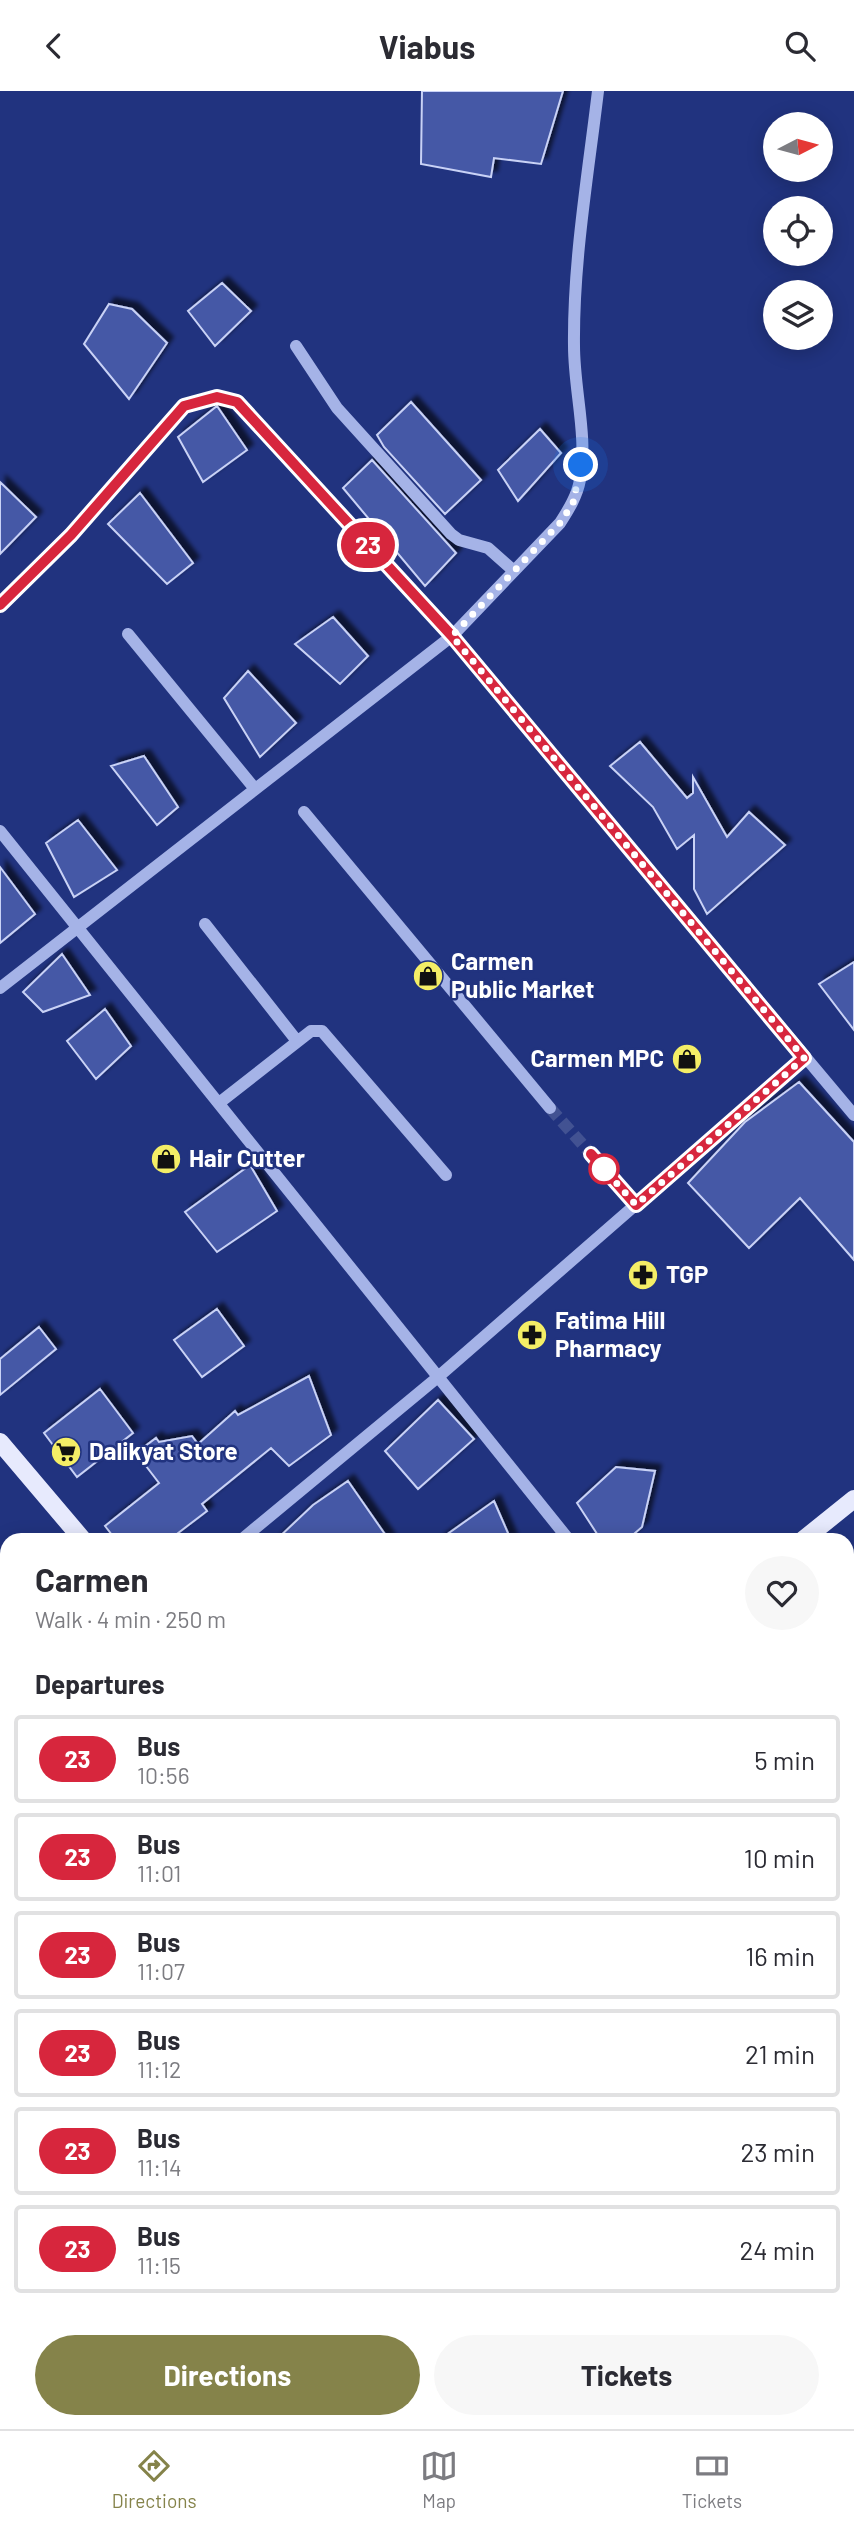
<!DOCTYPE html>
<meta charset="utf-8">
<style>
:root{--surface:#fff;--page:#f7f7f7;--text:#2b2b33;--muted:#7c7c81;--line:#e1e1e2;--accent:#85834a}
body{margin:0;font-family:Barlow,sans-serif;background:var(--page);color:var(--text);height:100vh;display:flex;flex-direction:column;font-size:26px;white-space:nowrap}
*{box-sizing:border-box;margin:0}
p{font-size:23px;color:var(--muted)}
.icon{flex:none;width:38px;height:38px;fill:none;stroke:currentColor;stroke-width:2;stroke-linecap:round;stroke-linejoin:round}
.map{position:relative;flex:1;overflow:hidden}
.panel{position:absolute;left:0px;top:1442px;width:854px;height:896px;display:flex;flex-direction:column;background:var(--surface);border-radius:21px 21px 0 0;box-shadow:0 4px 18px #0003}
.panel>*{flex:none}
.badge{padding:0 14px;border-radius:23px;font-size:24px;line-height:46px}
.needle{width:46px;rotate:84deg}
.buttons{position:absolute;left:763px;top:21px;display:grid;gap:14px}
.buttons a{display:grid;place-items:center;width:70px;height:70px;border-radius:50%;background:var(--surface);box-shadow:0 4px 18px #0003;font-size:35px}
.you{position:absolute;width:35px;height:35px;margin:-18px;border:5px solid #fff;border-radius:50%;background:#1a73e8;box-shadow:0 0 0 10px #1a73e833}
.map>.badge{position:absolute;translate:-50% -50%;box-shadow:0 0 0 4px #fff}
h2{padding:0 35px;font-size:26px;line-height:63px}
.round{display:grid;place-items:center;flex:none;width:74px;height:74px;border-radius:37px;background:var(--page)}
.overview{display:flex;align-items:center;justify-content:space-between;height:119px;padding:0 35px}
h1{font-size:33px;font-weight:700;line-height:52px}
.cta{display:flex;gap:14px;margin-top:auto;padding:14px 35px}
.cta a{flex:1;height:80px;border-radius:42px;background:var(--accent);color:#fff;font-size:28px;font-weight:700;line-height:80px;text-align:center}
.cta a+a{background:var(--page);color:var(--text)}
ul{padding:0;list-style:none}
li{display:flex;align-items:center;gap:21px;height:88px;margin:0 14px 10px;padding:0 21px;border:4px solid var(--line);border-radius:7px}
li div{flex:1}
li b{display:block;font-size:26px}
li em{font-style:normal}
li .badge{min-width:77px;font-weight:700;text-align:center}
header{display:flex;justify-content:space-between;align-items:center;height:91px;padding:0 35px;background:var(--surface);font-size:32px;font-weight:700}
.dock{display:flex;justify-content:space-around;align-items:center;height:98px;border-top:2px solid var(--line);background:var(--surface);font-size:19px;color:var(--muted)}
.dock a{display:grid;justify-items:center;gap:4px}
.dock .selected{color:var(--accent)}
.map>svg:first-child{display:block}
.green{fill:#344a9d}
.building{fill:#4558a6;stroke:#c9d2f6;stroke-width:2;filter:url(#shadow)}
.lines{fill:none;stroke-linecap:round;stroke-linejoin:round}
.minor-tunnel{stroke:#425292;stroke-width:12;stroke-dasharray:12 6;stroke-linecap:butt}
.path{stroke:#a5b3e7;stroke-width:4.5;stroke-dasharray:3.5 5;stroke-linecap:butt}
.minor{stroke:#a5b3e7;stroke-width:12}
.major{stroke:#e7eafd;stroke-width:18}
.line-casing{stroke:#fff;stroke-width:16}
.line{stroke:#d7263d;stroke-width:10}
.walk{stroke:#fff;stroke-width:7;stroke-dasharray:0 12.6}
.stop-dot{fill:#fff;stroke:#d7263d;stroke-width:3.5}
.labels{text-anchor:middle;stroke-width:5;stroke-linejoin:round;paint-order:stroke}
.poi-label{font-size:24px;font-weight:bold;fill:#fff;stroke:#21337f;text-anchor:start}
</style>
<header><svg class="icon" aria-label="back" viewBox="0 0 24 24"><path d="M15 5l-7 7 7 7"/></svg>Viabus<svg class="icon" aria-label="search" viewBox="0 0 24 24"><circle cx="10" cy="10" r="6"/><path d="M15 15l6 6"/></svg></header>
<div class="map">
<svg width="854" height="2338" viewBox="0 0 854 2338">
<defs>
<filter id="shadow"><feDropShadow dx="6" dy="-6" stdDeviation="2" flood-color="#0009"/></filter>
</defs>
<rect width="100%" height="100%" fill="#21337f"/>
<path class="green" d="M146 2331H329L321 2338H152Z"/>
<path class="building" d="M422 0H563L541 73 494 67 491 86 421 73Z
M222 192 251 220 215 255 188 220Z
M109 213 132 218 167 252 129 308 84 253Z
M411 311 481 389 445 423 384 356 377 344Z
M217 315 247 359 203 391 178 346Z
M540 338 561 362 518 410 498 379Z
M372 369 456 462 425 495 343 397Z
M0 391 36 426 0 463Z
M140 402 193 472 167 493 108 433Z
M333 526 368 565 340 593 295 553Z
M248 580 296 632 260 666 224 607Z
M640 651 687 707 693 702V686L727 746 749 721 785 754 707 823 694 798V744L677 758 653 716 610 675Z
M144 665 178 716 157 734 111 675Z
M78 729 117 779 74 806 46 752Z
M0 776 35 823 0 852Z
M62 863 90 904 43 921 23 901Z
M854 871V939L819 893Z
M105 918 131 955 96 988 67 950Z
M799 991 854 1051V1169L800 1107 749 1157 688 1092 745 1031Z
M250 1074 277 1120 217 1161 185 1121Z
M217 1218 244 1255 202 1286 174 1249Z
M39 1236 56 1258 0 1304V1268Z
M309 1285 331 1344 289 1375 271 1357 202 1413 207 1420 169 1449H116L105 1435 159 1392 136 1362 156 1347 159 1351 192 1345 198 1353 235 1320 238 1324Z
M100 1298 133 1342 77 1386 44 1342Z
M438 1309 474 1348 418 1398 385 1360Z
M616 1376 655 1380 642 1436 627 1449H601L577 1412Z
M348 1390 389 1449H276L313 1414Z
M494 1410 511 1449H439Z"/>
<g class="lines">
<path class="minor-tunnel" d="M550 1017 591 1063"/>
<path class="path" d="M188 2331 194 2337 206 2338
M258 2338 266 2331"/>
<path class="minor" d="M296 255 337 317 451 443 459 449 488 457 514 480
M0 514 71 444 184 315 217 306 237 311 452 545 854 1024
M128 543 255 698
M304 721 550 1017
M0 740 569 1449
M205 833 297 950
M0 897 452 545 560 432C569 418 577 405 580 389 588 346 574 299 574 255 573 171 588 84 598 0
M219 1012 311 940H322L446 1084
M591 1063 636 1114
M241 1449 438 1286 804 967
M0 1652 7 1646
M847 1790 854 1799
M847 2123 854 2118
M0 2151 7 2145
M0 2200 7 2208
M114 2331 120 2338
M358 2338 366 2331"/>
<path class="major" d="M0 1351 83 1449
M803 1449 854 1408
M803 2331 809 2338"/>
</g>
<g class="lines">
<g class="line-casing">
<path id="line" d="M0 514 71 444 184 315 217 306 237 311 452 545 804 967 636 1114 591 1063"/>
</g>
<use href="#line" class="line"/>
<path class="walk" d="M581 374 573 412 560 432 452 545 804 967 636 1114 604 1078"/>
</g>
<defs>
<g id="shop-disc" transform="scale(1.575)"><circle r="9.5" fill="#f4ee66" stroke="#21337f"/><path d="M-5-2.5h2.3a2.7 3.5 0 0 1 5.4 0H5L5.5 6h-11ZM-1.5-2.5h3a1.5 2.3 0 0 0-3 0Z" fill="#111"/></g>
<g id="pharmacy-disc" transform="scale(1.575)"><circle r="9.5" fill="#f4ee66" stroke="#21337f"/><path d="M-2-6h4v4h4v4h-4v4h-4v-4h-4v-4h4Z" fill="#111"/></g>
<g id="supermarket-disc" transform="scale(1.575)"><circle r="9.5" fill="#f4ee66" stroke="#21337f"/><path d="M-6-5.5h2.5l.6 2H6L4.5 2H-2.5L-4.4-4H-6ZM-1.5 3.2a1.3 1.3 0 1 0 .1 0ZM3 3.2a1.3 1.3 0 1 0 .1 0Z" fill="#111"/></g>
</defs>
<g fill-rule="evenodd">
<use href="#shop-disc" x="428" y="885"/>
<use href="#shop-disc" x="687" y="968"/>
<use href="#shop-disc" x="166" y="1068"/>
<use href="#pharmacy-disc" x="643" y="1184"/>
<use href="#pharmacy-disc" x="532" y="1244"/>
<use href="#supermarket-disc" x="66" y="1361"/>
</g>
<circle class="stop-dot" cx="604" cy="1078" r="14"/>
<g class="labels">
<g class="poi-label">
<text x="451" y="879">Carmen<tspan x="451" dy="28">Public Market</tspan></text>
<text x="664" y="976" text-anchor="end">Carmen MPC</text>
<text x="189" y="1076">Hair Cutter</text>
<text x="666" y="1192">TGP</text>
<text x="555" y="1238">Fatima Hill<tspan x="555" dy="28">Pharmacy</tspan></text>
<text x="89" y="1369">Dalikyat Store</text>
</g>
</g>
</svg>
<div class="buttons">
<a><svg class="needle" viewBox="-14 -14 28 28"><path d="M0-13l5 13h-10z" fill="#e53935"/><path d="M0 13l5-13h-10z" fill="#7c7c81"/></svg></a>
<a><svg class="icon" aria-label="locate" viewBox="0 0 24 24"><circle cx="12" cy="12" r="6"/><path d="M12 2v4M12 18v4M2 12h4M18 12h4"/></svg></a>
<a><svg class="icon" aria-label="layers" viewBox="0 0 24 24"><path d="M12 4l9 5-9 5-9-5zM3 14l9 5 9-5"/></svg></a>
</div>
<div class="you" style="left:581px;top:374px"></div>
<b class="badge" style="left:368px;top:454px;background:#d7263d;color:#fff">23</b>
<section class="panel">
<div class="overview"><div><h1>Carmen</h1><p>Walk · 4 min · 250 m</p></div><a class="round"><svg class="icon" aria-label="heart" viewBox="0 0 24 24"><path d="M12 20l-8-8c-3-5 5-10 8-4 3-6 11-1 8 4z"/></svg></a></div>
<h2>Departures</h2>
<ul>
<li><span class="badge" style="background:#d7263d;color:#fff">23</span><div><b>Bus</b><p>10:56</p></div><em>5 min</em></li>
<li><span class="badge" style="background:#d7263d;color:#fff">23</span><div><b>Bus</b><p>11:01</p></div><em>10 min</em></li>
<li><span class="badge" style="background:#d7263d;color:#fff">23</span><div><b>Bus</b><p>11:07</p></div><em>16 min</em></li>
<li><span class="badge" style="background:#d7263d;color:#fff">23</span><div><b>Bus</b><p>11:12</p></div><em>21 min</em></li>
<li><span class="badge" style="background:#d7263d;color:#fff">23</span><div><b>Bus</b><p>11:14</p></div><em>23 min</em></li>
<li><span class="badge" style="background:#d7263d;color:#fff">23</span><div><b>Bus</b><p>11:15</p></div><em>24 min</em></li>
</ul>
<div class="cta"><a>Directions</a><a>Tickets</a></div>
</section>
</div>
<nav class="dock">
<a class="selected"><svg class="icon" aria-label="directions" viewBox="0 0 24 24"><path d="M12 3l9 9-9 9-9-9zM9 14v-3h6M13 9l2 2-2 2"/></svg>Directions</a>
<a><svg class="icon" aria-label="map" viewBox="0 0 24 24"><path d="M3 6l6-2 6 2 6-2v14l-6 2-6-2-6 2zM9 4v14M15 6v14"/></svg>Map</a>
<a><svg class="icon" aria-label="tickets" viewBox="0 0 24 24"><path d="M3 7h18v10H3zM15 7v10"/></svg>Tickets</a>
</nav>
